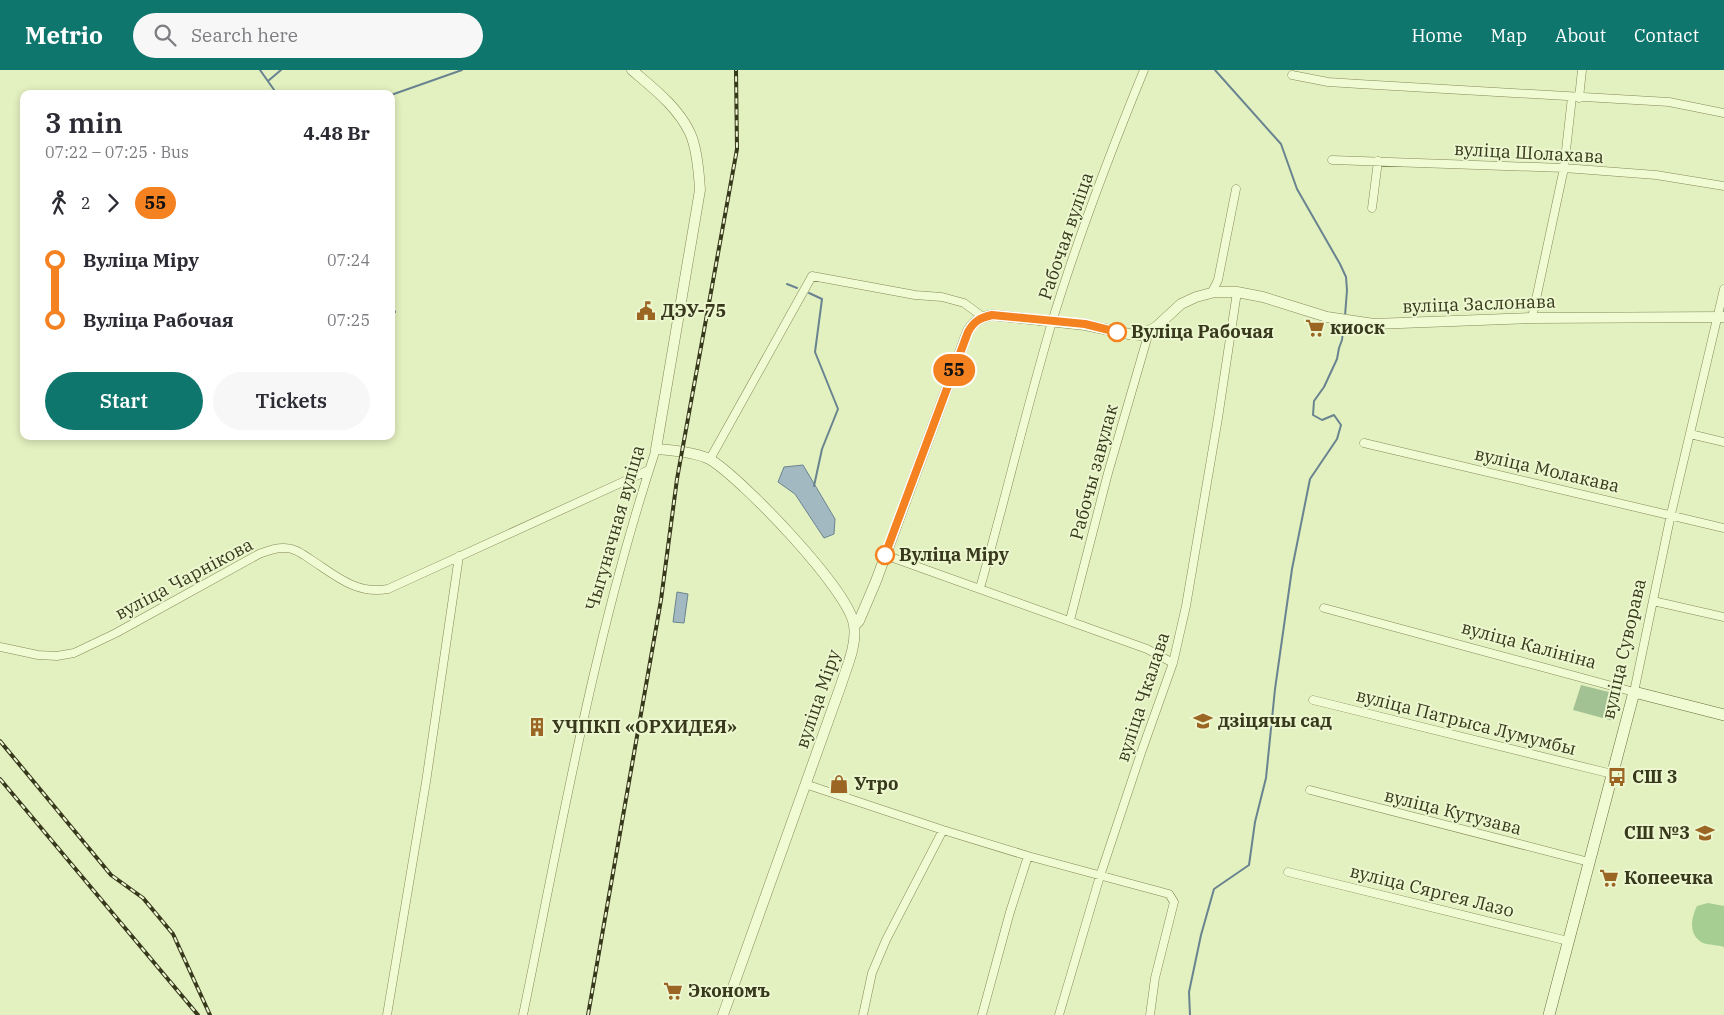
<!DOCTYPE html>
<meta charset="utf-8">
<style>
:root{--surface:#fff;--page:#f7f7f7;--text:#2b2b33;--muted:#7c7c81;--accent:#0f766e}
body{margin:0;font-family:"IBM Plex Serif",serif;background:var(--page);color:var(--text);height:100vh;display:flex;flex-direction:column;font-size:19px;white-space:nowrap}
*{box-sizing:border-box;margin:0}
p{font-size:16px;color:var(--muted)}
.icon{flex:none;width:28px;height:28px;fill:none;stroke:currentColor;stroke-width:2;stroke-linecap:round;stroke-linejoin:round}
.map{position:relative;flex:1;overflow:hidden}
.side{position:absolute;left:20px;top:20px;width:375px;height:350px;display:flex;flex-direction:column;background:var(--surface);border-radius:10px;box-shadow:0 2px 8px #0003}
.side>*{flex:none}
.badge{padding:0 10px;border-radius:16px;font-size:18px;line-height:32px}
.map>.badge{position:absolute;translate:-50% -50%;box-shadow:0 0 0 2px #fff}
.legs{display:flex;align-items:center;gap:8px;height:55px;padding:0 25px;font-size:16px}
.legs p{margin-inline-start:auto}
.summary{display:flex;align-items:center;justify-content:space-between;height:85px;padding:0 25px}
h1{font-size:28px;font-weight:600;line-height:38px}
.primary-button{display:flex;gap:10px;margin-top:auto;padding:10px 25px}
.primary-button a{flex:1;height:58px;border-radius:30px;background:var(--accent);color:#fff;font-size:20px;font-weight:600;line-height:58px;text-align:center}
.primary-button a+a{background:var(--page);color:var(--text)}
ul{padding:0 25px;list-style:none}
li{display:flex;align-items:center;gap:18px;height:60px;font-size:19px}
li i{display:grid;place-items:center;width:8px;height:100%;margin:0 6px;background:currentColor}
li i::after{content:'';width:12px;height:12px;margin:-6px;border:4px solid;border-radius:50%;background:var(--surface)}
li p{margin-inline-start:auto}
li:first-child i{background:linear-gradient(#0000 50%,currentColor 0)}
li:last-child i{background:linear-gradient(currentColor 50%,#0000 0)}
header{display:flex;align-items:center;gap:30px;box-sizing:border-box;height:70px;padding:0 25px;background:var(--accent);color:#fff}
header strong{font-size:24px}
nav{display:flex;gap:28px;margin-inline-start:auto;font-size:18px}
.search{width:350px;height:45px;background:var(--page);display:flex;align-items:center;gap:12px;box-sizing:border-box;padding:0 18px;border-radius:28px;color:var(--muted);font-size:19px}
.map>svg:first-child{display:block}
.green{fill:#a6ce93}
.cemetery{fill:#a2c293}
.water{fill:#a3b9c2;stroke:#698490}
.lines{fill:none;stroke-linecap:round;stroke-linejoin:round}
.stream{stroke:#698490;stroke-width:2}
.minor-casing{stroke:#858957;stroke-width:9}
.tertiary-casing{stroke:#858957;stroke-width:11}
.secondary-casing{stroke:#686b3a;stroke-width:12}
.minor{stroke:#f0fad3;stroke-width:8}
.tertiary{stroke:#f0fad3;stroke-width:10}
.secondary{stroke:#f0fad3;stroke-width:11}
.rail-casing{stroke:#37381c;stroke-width:4}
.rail{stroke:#ecf7cf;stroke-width:2;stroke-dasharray:5.5;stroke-linecap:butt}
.line-1-casing{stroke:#fff;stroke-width:11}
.line-1{stroke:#f58220;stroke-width:8}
.stop-1-dot{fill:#fff;stroke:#f58220;stroke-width:2.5}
.labels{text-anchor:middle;stroke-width:4;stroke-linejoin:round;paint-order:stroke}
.street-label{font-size:18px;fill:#37381c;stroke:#ecf7cf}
.poi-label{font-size:18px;font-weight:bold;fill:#37381c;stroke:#ecf7cf;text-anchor:start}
.stop-label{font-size:18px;font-weight:bold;fill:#37381c;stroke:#ecf7cf;text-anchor:start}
</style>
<header>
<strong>Metrio</strong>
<div class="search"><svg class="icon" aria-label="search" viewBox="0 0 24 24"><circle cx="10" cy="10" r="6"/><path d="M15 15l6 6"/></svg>Search here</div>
<nav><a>Home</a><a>Map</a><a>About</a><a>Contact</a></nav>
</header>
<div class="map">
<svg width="1724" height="945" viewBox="0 0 1724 945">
<rect width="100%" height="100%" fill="#e3f0bf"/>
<path class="green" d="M1708 833 1724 836V877C1718 875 1709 875 1703 873 1688 865 1691 848 1697 836Z"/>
<path class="cemetery" d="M1581 615 1621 625 1614 651 1573 640Z"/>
<path class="water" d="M803 395 835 449 834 464 824 468 795 424 778 412 784 397Z
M677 522 688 524 684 553 673 552Z"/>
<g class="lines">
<path class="stream" d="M260 0 277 24
M1215 0 1281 74 1297 119 1340 194 1346 207 1347 220 1345 246
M268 11 281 0
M391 25 462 0
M787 214 797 218
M809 223 822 229 815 282 838 339 822 379 814 416
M391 234 395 242
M1190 945 1189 922 1201 865 1214 819 1249 795 1255 752 1266 708 1275 619 1292 499 1310 409 1337 369 1341 355 1334 345 1322 350 1313 345 1314 331 1324 317 1337 289 1339 278 1342 270 1344 253"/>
<g class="minor-casing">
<path id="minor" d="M1292 5 1328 12 1359 14 1669 32 1724 43
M1579 28 1582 0
M1332 90 1564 98 1656 105 1724 116
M1372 138 1378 91
M1212 222 1218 210 1236 119
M1532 248 1564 98 1572 27
M1690 364 1724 372
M1364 373 1724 458
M710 389 812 206 915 225 942 227 964 233 983 247
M885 485 1147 579 1173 593
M980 518C1005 430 1026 340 1052 252 1078 167 1110 83 1144 0
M1653 531 1724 547
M1324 538 1634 622 1671 444 1724 219
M1070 550 1108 403 1149 262
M0 577 38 585 57 586 74 583 116 563 259 484C267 481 276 477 285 478 295 478 302 484 310 489 335 505 356 525 388 519L649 400
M1313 630 1612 704
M805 714 943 760 1028 786 1169 824 1174 832 1155 908 1150 945
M1310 720 1589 792
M1288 802 1568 871
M387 945 426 712 459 486
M523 945C562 755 595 563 656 379
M863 945 872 903 886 870 943 760
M982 945 1010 842 1028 786
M1059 945 1100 806 1141 683 1173 593 1186 536 1218 348 1237 222"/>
</g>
<g class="tertiary-casing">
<path id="tertiary" d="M632 0C653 18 678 37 690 63 697 78 699 103 700 120L656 379C670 380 699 383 711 390 743 410 849 520 854 555 857 575 847 596 841 615L723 945
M854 556 859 551 876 511 968 261C974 251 980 248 992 245L1085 255 1129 264 1141 265 1156 257 1181 234 1196 227 1215 222H1237L1263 227 1327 247 1374 254 1532 248 1724 247"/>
</g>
<g class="secondary-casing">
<path id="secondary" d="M1549 945 1634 622 1724 645"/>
</g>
<use href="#minor" class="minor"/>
<use href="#tertiary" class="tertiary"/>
<use href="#secondary" class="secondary"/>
<g class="rail-casing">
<path id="rail" d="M0 671 111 805 143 828 173 864 210 945
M0 709 198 945
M588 945 661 530 677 409 737 79 736 0"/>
</g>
<use href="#rail" class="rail"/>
</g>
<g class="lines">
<g class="line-1-casing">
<path id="line-1" d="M885 485 968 262C974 251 980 248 992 245L1085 254 1117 262"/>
</g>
<use href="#line-1" class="line-1"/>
</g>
<defs>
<g id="civic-bare" transform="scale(1.5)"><path d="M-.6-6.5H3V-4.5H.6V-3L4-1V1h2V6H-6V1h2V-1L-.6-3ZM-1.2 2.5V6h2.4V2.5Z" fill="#9b6624" stroke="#ecf7cf" stroke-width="2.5" paint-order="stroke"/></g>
<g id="supermarket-bare" transform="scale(1.5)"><path d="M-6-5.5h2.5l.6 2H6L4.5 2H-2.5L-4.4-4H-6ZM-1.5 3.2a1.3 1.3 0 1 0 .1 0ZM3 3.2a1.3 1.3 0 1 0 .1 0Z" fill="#9b6624" stroke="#ecf7cf" stroke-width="2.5" paint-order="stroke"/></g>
<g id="school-bare" transform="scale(1.5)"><path d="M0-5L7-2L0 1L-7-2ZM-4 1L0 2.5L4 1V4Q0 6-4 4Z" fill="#9b6624" stroke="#ecf7cf" stroke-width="2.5" paint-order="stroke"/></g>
<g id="building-bare" transform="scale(1.5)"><path d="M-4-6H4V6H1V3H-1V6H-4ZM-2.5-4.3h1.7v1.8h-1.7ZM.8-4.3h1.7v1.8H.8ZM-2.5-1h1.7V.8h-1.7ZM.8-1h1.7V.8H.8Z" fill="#9b6624" stroke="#ecf7cf" stroke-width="2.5" paint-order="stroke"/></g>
<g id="bus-bare" transform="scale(1.5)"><path d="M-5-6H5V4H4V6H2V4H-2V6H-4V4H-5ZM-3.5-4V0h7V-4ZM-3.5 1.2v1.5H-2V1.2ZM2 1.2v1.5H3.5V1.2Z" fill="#9b6624" stroke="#ecf7cf" stroke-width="2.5" paint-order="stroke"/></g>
<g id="shop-bare" transform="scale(1.5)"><path d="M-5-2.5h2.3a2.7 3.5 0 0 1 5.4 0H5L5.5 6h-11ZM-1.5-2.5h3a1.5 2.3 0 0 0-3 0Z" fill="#9b6624" stroke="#ecf7cf" stroke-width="2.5" paint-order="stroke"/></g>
</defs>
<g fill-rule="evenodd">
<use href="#civic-bare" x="646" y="241"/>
<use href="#supermarket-bare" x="1315" y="258"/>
<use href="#school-bare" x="1203" y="651"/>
<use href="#building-bare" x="537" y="657"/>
<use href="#bus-bare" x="1617" y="707"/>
<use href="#shop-bare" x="839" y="714"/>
<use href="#school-bare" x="1705" y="763"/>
<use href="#supermarket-bare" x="1609" y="808"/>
<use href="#supermarket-bare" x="673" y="921"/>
</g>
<g class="stop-1-dot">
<circle cx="1117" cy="262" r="9"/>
<circle cx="885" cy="485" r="9"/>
</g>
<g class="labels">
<g class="street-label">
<text transform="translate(1529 83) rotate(3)" y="6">вуліца Шолахава</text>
<text transform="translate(1066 166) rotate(-71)" y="6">Рабочая вуліца</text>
<text transform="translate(1479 234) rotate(-2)" y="6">вуліца Заслонава</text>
<text transform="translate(1547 400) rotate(13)" y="6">вуліца Молакава</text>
<text transform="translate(1094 402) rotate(-75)" y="6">Рабочы завулак</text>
<text transform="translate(615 458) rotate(-74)" y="6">Чыгуначная вуліца</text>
<text transform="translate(184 509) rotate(-28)" y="6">вуліца Чарнікова</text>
<text transform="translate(1529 575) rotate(15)" y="6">вуліца Калініна</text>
<text transform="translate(1624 579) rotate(-77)" y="6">вуліца Суворава</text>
<text transform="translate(1143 627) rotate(-72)" y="6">вуліца Чкалава</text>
<text transform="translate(818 629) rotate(-71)" y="6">вуліца Міру</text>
<text transform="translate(1466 652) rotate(14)" y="6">вуліца Патрыса Лумумбы</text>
<text transform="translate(1453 742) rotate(14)" y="6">вуліца Кутузава</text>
<text transform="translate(1432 821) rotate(14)" y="6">вуліца Сяргея Лазо</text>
</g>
<g class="poi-label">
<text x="661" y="247">ДЭУ-75</text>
<text x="1330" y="264">киоск</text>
<text x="1218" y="657">дзіцячы сад</text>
<text x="552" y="663">УЧПКП «ОРХИДЕЯ»</text>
<text x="1632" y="713">СШ 3</text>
<text x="854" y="720">Утро</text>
<text x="1690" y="769" text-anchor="end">СШ №3</text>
<text x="1624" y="814">Копеечка</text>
<text x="688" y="927">Экономъ</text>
</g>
<g class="stop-label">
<text x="1131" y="268">Вуліца Рабочая</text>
<text x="899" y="491">Вуліца Міру</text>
</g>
</g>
</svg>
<b class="badge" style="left:954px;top:300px;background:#f58220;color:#111">55</b>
<section class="side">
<div class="summary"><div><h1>3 min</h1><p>07:22 – 07:25 · Bus</p></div><b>4.48 Br</b></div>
<div class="legs"><svg class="icon" aria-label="walk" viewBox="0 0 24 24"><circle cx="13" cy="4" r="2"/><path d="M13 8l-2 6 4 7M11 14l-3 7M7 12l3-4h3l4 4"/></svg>2<svg class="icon" aria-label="forward" viewBox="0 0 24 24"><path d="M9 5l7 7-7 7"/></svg><b class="badge" style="background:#f58220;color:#111">55</b></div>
<ul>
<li><i style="color:#f58220"></i><b>Вуліца Міру</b><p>07:24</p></li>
<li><i style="color:#f58220"></i><b>Вуліца Рабочая</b><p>07:25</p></li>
</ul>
<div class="primary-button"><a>Start</a><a>Tickets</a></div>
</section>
</div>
